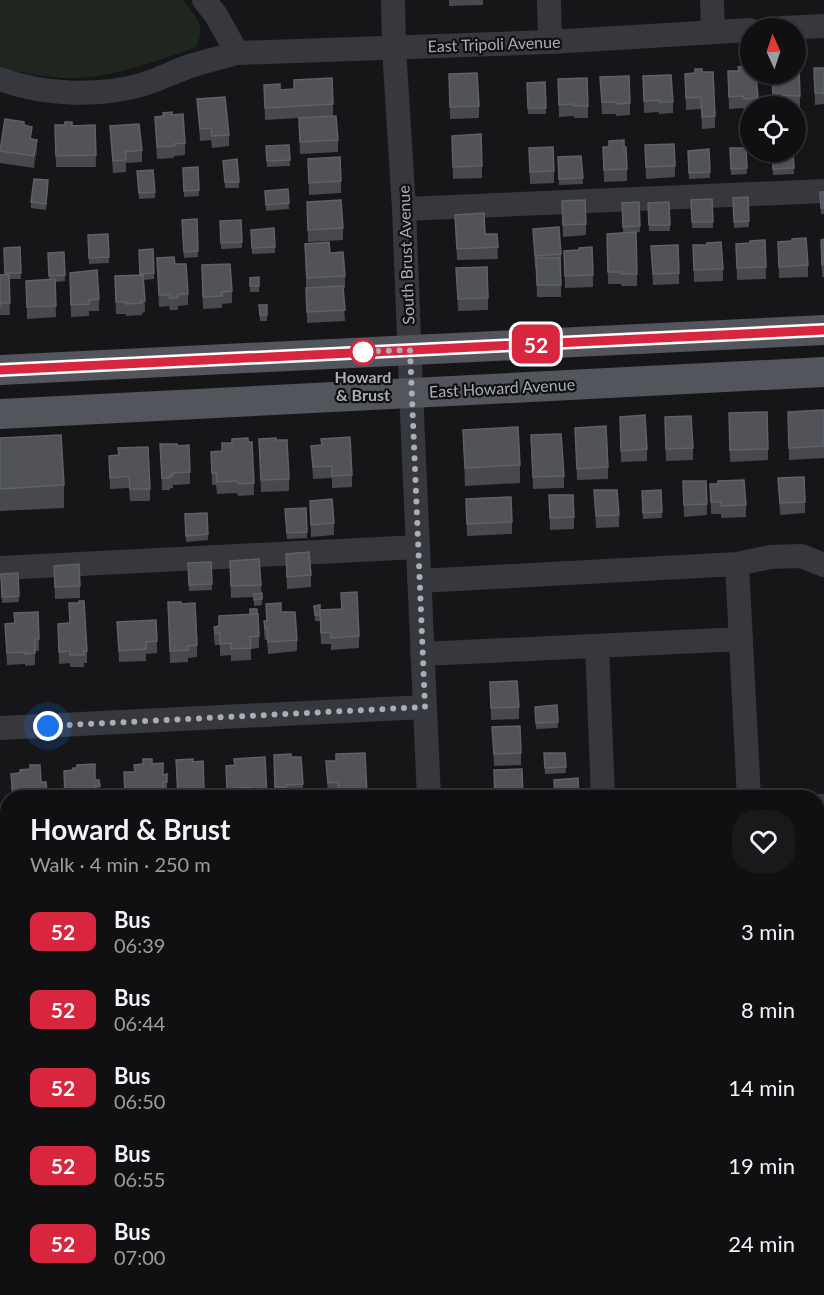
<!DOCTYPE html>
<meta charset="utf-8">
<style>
:root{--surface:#101012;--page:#19191b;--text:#f1f3f6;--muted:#9c9d9f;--line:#303032}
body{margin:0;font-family:Lato,sans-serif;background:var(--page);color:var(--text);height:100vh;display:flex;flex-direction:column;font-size:22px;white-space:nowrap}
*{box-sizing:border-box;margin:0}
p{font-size:20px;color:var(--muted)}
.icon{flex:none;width:33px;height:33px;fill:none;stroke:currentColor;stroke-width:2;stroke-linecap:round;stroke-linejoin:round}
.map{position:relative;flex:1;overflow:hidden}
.details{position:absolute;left:0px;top:790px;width:825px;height:506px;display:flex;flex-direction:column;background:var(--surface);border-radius:24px 24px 0 0;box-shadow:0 2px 4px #0004,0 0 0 2px var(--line)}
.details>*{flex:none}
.badge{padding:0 12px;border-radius:9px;font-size:21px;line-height:39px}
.needle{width:39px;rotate:357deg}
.controls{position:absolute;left:740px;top:18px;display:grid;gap:12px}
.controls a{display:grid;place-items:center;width:66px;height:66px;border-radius:50%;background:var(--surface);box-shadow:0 2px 4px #0004,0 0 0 2px var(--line);font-size:30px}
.you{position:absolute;width:30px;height:30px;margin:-15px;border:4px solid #fff;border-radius:50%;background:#1a73e8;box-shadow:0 0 0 9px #1a73e833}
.map>.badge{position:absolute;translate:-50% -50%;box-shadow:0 0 0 3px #fff}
.round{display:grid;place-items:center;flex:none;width:63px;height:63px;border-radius:24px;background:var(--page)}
.summary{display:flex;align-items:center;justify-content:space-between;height:102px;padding:0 30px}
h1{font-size:28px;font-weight:700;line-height:45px}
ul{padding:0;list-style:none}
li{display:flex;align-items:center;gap:18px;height:78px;padding:0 30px}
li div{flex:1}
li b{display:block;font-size:22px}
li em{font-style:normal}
li .badge{min-width:66px;font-weight:700;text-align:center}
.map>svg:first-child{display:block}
.green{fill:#1e261f}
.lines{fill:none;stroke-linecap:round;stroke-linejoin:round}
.minor{stroke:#37383d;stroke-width:24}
.major{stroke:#53555c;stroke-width:30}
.wall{fill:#47494d}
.shaded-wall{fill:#2f3033}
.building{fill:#525359;stroke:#5f6168;stroke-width:1.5}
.line-casing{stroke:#fff;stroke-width:14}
.line{stroke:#d7263d;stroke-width:9}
.walk{stroke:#a8adb8;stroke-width:6;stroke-dasharray:0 10.8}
.stop-dot{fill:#fff;stroke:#d7263d;stroke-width:3}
.labels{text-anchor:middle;stroke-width:4.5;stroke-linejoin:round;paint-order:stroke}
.street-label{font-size:16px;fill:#a8adb8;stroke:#111113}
.stop-label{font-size:16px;font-weight:bold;fill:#a8adb8;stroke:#111113}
</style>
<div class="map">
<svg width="824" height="1295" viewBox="0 0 824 1295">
<rect width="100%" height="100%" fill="#161618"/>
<path class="green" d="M0 0H183C196 18 208 26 195 48 156 61 115 77 74 78 49 79 24 73 0 67Z"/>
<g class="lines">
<path class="minor" d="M204 0 216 15 237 53
M393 0 394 48 404 209 412 414 429 798
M549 0 550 42
M712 0 713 32
M783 28 824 26
M0 79C42 95 98 97 141 85 158 80 175 71 193 65 207 61 222 57 237 53L550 42 750 30
M404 209 824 191
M737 564 749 798
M0 568 418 547
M419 581 737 564 770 557 801 556 824 565
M597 646 603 798
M422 654 741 639
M0 728 425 707
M818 806H824
M818 1003 824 1002
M0 1061 8 1060
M136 1288V1295
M449 1288V1295
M756 1288V1295"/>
<path class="major" d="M0 370 824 330
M0 414 824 372"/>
</g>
<path class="wall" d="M449 0H483V5L449 6Z
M814 68H824V104L815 105Z
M746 70 756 74 758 106H750V110H744L743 108 729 109 728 71Z
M702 72 715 116V128L702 129 701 109 686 110 685 74Z
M449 74 479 106V118L450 119Z
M772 74 800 96V107H795V106H773Z
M643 76 673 102V113L659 114V112L644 113Z
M600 77 630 103V115L616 116V114H602Z
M558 79 588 106V118H574V116L559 117Z
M545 82 546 114H528L527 83Z
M264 85 333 104V116L338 140V152L300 154 299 118 265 120Z
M197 99 229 135V146L212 148 211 140 200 141Z
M172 115 185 143V155L174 156V158L157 159 155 117Z
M24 125 32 139 37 151 34 168 0 163V151Z
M55 125H95L96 167H56Z
M110 126 142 150V162L126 163V172L113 173Z
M452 136 482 166V178L453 179Z
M289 145 290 166 267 167 266 146Z
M645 145 675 166V177L646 179Z
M603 147H609L627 169V181L604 182Z
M529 148 554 171V183L530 184Z
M730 148H746L747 174 731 175Z
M709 149 710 178 689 179 688 151Z
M772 152H793L794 174 773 175Z
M581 156 583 184 559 185 558 157Z
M237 159 239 188H225L223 161Z
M308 159 341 181V193L309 195Z
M198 167 199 196 184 197 183 174Z
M137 171 155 192V198L139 199Z
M48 186 46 210 31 208V202Z
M288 189 289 209 266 211 265 191Z
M820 192H824V214H821Z
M748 197 749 227 734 228 733 198Z
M712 199 713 228H692L691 200Z
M562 201 586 224V235L563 237Z
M307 202 343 228V240L308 242Z
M639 202 640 232 623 233 622 203Z
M669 202 670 231H649L648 203Z
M455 215 485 234H497L498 259 457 260Z
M197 219 198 257 184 258 182 226Z
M241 220 242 248 221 249 220 221Z
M274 228 275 253 252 254 251 230Z
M533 229 561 254V297H537L536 268H535Z
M108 234 109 263 89 264 88 235Z
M607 234 637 274V286H621V284H608Z
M824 239V277H822L821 240Z
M765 240 766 279 737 280 736 244 750 243Z
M778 242 808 265V277L779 278Z
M305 244 330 253 345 276V288H343L345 321 307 323Z
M693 245H707L723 269V281L694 282Z
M651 246 679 273V284L653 285Z
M20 247 21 279H9L10 315H0V319V275L5 274 4 248Z
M139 250 154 273V279L144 280 145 312 142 313V315L126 316V314H116L115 276 140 275Z
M564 251 593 275V287L565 288Z
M64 252 65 281 55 282 56 317 27 319 26 281 49 280 48 253Z
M157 258 175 264 188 294V305L178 306V310H170L169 306 159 307Z
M202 265 232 291V303L222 304V308L203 309Z
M456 268 488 298V310L458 311Z
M70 273 99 299V311H89V316L71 317Z
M250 278 259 286V292H250Z
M259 305H267V321H260Z
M824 410V458L789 460 788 412Z
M729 413 768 449V460L730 462Z
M620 417 647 449V461L621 462Z
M665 417 693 448V460L666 461Z
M575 428 608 467V479L577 480Z
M463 430 520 465V483L465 486Z
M531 435 564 476V488L533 489Z
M0 438 64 485V508L0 511Z
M259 439 276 440 289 479V491L261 492Z
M321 439 352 475V487L332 488V478L313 479 311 446 321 445Z
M160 444 178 446 190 472V484L173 485V488H170V490H162Z
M118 448 150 489V501H130L129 488 110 489 109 456 118 455Z
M211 452 254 483V495L238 496 237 493 217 494 216 485H212Z
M778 478 805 502V513L780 515Z
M683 481 707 504V515L684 517Z
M710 484 746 505V517L721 518V514H711Z
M594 490 619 515V527L596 528Z
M661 490 662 518 643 519 642 491Z
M549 495 574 517V529L550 530Z
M466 499 512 522V534L467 536Z
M310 501 334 523V535L311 537Z
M306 508 307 538 287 539 285 509Z
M207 513 208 540 186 542 185 514Z
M286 554 311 575V587L287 589Z
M230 561 261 585 262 605 254 606V597L231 598Z
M211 562 212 590 189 591 188 563Z
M54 566 80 586V598L55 599Z
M18 573 19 602 2 603 1 574Z
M341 593 359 636V648L331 650V644H321L320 621H315L314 606 320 610 341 609Z
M168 602 197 645V657L188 658V662L170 663Z
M69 603 87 651V663H84V667H70V663L59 664 58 624 70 623Z
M266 604 281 612 297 640V651L268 654 267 640H265L264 633V621H266Z
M14 613 39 639V651H35V665L25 666V664L7 665 5 624 14 623Z
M219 616 259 636V648L251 649V660L231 661V655L220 656V645H215L214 638V627L219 626Z
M117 622 157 641V653L146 654V661L119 662Z
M490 682 519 707V719L491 720Z
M557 705 558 728 536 729 535 707Z
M492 727 521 753V765L494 766Z
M365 753 367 798H338V794L328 795 326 761H336Z
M544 753H565L566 773 545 774Z
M274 755 291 757 303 784V796L286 797V798H275Z
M176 760 193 762 204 789V798H177Z
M152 764 163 775 167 782V793L164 794V798H125L124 772H134Z
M226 766 267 798H227Z
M64 771 95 780H99L100 798H65Z
M11 774 41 782H46L47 798H12Z
M0 843H8V878L0 879Z
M818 849 821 859 824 881V946L818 947Z
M0 919H8V946L0 947Z
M824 1070V1145H818V1090H821Z
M818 1148H824V1186L818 1187Z
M0 1167H8V1194H0Z
M818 1199H824V1291H820L819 1252H818Z
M352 1288H380V1292L352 1294Z
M652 1288H681L682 1295H653Z"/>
<path class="shaded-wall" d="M37 140V151L34 168V156Z"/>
<path class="building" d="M746 66V70H750V74H756L758 98 744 99 743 96 729 97 728 71H739L738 67Z
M799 68 800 96 773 95 772 74H795V69Z
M814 68H824V93H815Z
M695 69H702V72H713L715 116 702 117 701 97 686 98 685 74 695 73Z
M477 73 479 106 450 107 449 74Z
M671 75 673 102H659V100L644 101 643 76Z
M629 76 630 103 616 104V102H602L600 77Z
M332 78 333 104 265 108 264 85 280 84V90L294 89V80Z
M587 78 588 106H574V104L559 105 558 79Z
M545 82 546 108H528L527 83Z
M225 97 229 135 212 136 211 128 200 129 197 99Z
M172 112V115L183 114 185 143 174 144V146L157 147 155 117 164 116 163 113Z
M336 116 338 140 300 142 299 118Z
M5 119 24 122V125L32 127 30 139 37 140 34 156 0 151Z
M65 122H72V126L95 125 96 155 56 156 55 125H65Z
M139 124 142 150 125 152 126 160 113 161 110 126Z
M481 134 482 166 453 167 452 136Z
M624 140V147H626L627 169 604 170 603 147H609V141Z
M674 144 675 166 646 167 645 145Z
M289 145 290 160 267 161 266 146Z
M553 147 554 171 530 172 529 148Z
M730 148H746L747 168 731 169Z
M709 149 710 172 689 173 688 151Z
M772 152H793L794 168 773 169Z
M581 156 583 178 559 179 558 157Z
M340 157 341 181 309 183 308 159Z
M237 159 239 182H225L223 161Z
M198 167 199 190 184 191 183 168Z
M153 170 155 192 139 193 137 171Z
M34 179 48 180 46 204 31 202Z
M288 189 289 203 266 205 265 191Z
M820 192H824V208H821Z
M748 197 749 221 734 222 733 198Z
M712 199 713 222H692L691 200Z
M341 200 343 228 308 230 307 202Z
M585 200 586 224 563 225 562 201Z
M639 202 640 226 623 227 622 203Z
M669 202 670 225H649L648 203Z
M484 213 485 234H497L498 247 457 249 455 215Z
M197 219 198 251 184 252 182 220Z
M241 220 242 242 221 243 220 221Z
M559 227 561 254 535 256 533 229Z
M274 228 275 247 252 248 251 230Z
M636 232 637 274H621V272H608L607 234Z
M108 234 109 257 89 258 88 235Z
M806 238 808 265 779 267 778 242 792 241V239Z
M824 239V265H822L821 240Z
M765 240 766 267 737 268 736 244 750 243V241Z
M329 242 330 253 343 252 345 276 307 278 305 244Z
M721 242 723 269 694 270 693 245H707V243Z
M678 245 679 273 653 274 651 246Z
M20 247 21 273H5L4 248Z
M592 247 593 275 565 276 564 251 579 250V248Z
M153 249 154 273 140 274 139 250Z
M64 252 65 275 49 276 48 253Z
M174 257 175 264H186L188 294H178V298H170L169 295H159L157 258Z
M536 258H560L561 285H537Z
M230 264 232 291 222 292V296L203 297 202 265Z
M487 267 488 298 458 299 456 268Z
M97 270 99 299 89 300V304L71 305 70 273Z
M9 274 10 303H0V307V275Z
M143 275 145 301H141L142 303 126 304V302H116L115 276Z
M259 277V286H250V278Z
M55 279 56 306 27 307 26 281Z
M343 286 345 310 307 312 306 288Z
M259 305H267V315H260Z
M824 410V446L789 448 788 412Z
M767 412 768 449 730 450 729 413Z
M645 415 647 449 621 451 620 417Z
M691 416 693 448 666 449 665 417Z
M606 426 608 467 577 469 575 428Z
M518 427 520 465 465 468 463 430Z
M561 434 564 476 533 477 531 435Z
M61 435 64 485 0 489V438Z
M350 437 352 475 332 476V466L313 467 311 446 322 445 321 439Z
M248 438V442H252L254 483 238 484 237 481 217 482 216 473H212L211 452 222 451V443H232V439Z
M276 438V440H287L289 479 261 480 259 439Z
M160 444H177L178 446 189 445 190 472 173 473V476H170V478H162Z
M148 447 150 489H130L129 476 110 478 109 456 119 455 118 448Z
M804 477 805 502 780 503 778 478Z
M744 480 746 505 721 506V502H711L710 484H718V481Z
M683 481H706L707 504 684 505Z
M594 490H617L619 515 596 516Z
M661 490 662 512 643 513 642 491Z
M549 495H573L574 517 550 518Z
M511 497 512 522 467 524 466 499Z
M332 499 334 523 311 525 310 501Z
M306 508 307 532 287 533 285 509Z
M207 513 208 534 186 536 185 514Z
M309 552 311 575 287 577 286 554Z
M259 559 261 585 231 586 230 561Z
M211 562 212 584 189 585 188 563Z
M79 564 80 586 55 587 54 566Z
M18 573 19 596 2 597 1 574Z
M357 592 359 636 331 638V632L321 633 320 610 342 609 341 593Z
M262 593V599L254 600V594Z
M79 601H84L87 651H84V655H70V651L59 652 58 624 70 623 69 603H79Z
M168 602H181V604L195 603 197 645 187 646 188 650 170 651Z
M281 603V612H295L297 640 268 642 267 628H265L264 621H267L266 604Z
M320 605V615H315L314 606Z
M250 609H257V614H250Z
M38 612 39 639H35V653L25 654 26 652 7 653 5 624 15 623 14 613Z
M258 614 259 636 250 637 251 648 231 649V643L220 644V633H215L214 627 219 626V616Z
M156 620 157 641 146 642V649L119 651 117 622Z
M517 681 519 707 491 708 490 682Z
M557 705 558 722 536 723 535 707Z
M520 726 521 753 494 754 492 727Z
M365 753 367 795 339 796 338 782 328 783 326 761H336V754Z
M544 753H565L566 767 545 768Z
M291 754V757H301L303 784 286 785V787H275L274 755Z
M265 757 267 798H251L250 787 227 789 226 766 235 765 234 759Z
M143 759H152V764L163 763V775L167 774V782H163L164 792 125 794 124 772H135L134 765 143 764Z
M193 759V762L203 761 204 789 187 790V792H178L176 760Z
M95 764V780H99L100 786H95L96 794 65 796 64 771 73 770V768H77V765Z
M30 765H40L41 782H46L47 795H41V798H13L11 774 20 773V770L30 769Z
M522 769 523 796 495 798 494 770Z
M578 778 579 798H555L554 780Z
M0 843H8V867H0Z
M818 849H820L821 859H823L824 881V929H818Z
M0 919H8V940L0 941Z
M820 1070H824V1090H821Z
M818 1090H824V1133H818Z
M818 1148H824V1174L818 1175Z
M0 1167H8V1188H0Z
M818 1199H824V1240H818Z
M819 1241H824V1274H820Z
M30 1288H44L47 1295H23L22 1293Z
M204 1288H222L237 1291 236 1295H203Z
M517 1288H556L557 1295H517Z
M653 1288H681L682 1290 653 1291Z
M330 1291V1295H308V1292Z"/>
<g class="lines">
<g class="line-casing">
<path id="line" d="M0 370 824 330"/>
</g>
<use href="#line" class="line"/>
<path class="walk" d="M48 726 425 707 410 350 352 352H363"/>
</g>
<circle class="stop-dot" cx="363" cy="352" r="12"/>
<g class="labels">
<g class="street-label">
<text transform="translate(494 44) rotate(-2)" y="6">East Tripoli Avenue</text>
<text transform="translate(406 255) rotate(-92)" y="6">South Brust Avenue</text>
<text transform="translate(502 388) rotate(-3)" y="6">East Howard Avenue</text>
</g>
<g class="stop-label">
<text x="363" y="383">Howard<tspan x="363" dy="18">&amp; Brust</tspan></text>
</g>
</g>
</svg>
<div class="controls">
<a><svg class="needle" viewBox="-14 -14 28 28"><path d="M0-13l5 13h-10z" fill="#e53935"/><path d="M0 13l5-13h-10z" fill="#9c9d9f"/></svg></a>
<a><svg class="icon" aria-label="locate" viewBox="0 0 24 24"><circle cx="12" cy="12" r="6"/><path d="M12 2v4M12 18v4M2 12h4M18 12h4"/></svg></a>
</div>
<div class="you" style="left:48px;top:726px"></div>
<b class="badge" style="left:536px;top:344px;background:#d7263d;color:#fff">52</b>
<section class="details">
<div class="summary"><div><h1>Howard &amp; Brust</h1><p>Walk · 4 min · 250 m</p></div><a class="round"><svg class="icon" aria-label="heart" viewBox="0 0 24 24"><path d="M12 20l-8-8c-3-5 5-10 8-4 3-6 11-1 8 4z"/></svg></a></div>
<ul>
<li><span class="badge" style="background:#d7263d;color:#fff">52</span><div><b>Bus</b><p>06:39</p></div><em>3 min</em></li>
<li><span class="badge" style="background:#d7263d;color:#fff">52</span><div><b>Bus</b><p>06:44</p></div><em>8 min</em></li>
<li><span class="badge" style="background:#d7263d;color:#fff">52</span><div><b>Bus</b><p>06:50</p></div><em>14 min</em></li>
<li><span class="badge" style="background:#d7263d;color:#fff">52</span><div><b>Bus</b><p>06:55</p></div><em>19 min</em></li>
<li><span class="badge" style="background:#d7263d;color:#fff">52</span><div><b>Bus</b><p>07:00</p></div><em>24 min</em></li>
</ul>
</section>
</div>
